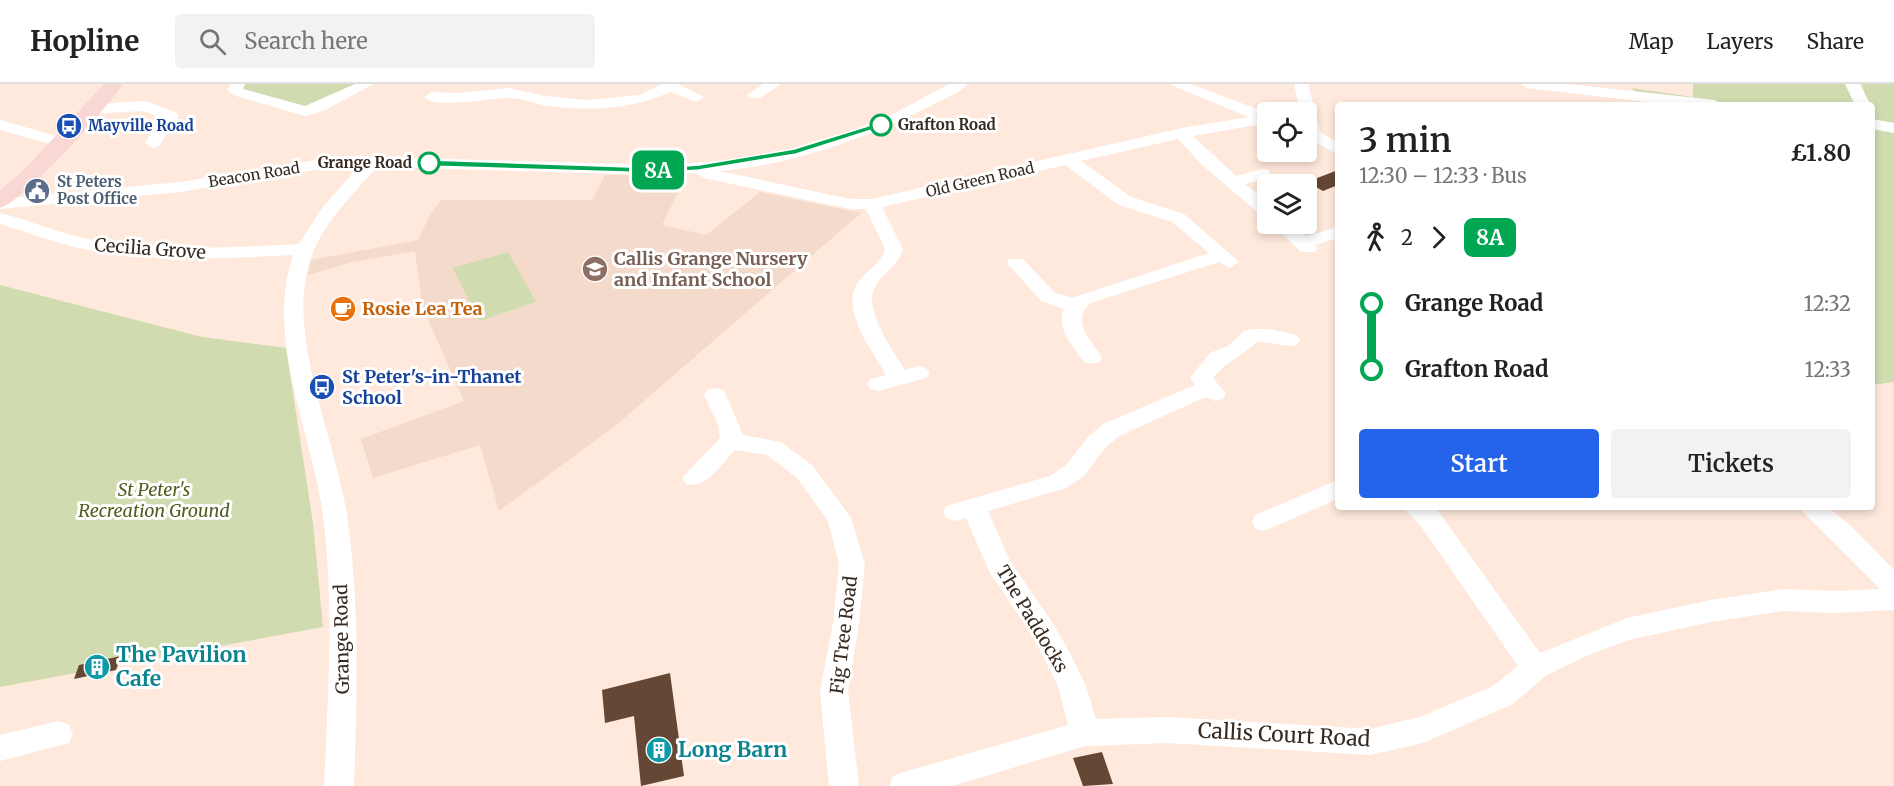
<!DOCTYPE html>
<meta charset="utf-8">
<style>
:root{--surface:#fff;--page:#f2f2f2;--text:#222;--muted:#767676;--line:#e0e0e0;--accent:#2563eb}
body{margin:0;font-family:Merriweather,serif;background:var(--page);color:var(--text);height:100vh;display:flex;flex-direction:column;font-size:22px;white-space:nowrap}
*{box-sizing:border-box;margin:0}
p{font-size:20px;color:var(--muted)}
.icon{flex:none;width:33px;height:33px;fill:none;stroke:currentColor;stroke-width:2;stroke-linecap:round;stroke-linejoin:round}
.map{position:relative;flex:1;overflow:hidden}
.details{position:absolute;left:1335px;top:18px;width:540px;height:408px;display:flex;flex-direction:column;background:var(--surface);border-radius:6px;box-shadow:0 3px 9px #0003}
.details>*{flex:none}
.badge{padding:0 12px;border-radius:9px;font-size:21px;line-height:39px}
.fabs{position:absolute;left:1257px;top:18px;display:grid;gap:12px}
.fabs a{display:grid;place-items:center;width:60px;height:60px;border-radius:6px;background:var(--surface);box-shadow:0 3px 9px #0003;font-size:30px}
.map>.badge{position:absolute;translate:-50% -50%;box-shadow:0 0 0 3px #fff}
.legs{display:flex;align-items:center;gap:9px;height:66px;padding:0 24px;font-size:20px}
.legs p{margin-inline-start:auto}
.headline{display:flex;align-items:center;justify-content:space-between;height:102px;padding:0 24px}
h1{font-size:33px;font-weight:600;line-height:45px}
.action{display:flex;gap:12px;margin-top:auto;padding:12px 24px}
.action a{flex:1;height:69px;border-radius:6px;background:var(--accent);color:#fff;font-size:24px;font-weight:600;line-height:69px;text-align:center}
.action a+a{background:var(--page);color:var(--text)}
ul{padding:0 24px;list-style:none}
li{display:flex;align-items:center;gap:21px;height:66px;font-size:22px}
li i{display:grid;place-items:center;width:9px;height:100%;margin:0 8px;background:currentColor}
li i::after{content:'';width:15px;height:15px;margin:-8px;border:4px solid;border-radius:50%;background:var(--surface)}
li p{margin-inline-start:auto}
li:first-child i{background:linear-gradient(#0000 50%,currentColor 0)}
li:last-child i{background:linear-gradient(currentColor 50%,#0000 0)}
header{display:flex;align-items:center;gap:36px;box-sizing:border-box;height:84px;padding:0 30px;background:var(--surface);border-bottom:2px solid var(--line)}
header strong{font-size:28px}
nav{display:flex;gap:33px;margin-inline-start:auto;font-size:21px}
.search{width:420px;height:54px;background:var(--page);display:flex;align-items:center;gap:15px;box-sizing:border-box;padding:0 21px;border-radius:6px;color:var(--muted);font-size:22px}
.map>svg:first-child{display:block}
.built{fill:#f3daca}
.green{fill:#d0dcb0}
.building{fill:#644734}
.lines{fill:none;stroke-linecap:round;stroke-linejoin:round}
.minor{fill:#fff;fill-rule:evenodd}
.major{fill:#f9d7d4;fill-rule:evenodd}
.line-1{fill:#00a651;stroke:#fff;stroke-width:1.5}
.stop-1-dot{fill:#fff;stroke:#00a651;stroke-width:3}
.labels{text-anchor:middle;stroke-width:6;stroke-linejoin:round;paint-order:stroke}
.far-stop-label{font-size:15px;font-weight:bold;fill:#372a21;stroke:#fff;text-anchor:start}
.far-transit-label{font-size:15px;font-weight:bold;fill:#164399;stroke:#fff;text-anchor:start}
.far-street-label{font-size:15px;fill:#372a21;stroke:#fff}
.far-service-label{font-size:15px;font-weight:bold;fill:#4e5e75;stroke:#fff;text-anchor:start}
.street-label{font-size:18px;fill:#372a21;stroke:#fff}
.education-label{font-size:18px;font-weight:bold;fill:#785e54;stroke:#fff;text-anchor:start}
.food-label{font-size:18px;font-weight:bold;fill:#c56008;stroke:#fff;text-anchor:start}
.transit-label{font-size:18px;font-weight:bold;fill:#164399;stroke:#fff;text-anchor:start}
.park-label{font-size:18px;font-style:italic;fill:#515e1d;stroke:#fff}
.near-culture-label{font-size:21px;font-weight:bold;fill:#0d838f;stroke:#fff;text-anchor:start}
.near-street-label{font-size:21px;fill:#372a21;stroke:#fff}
</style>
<header>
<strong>Hopline</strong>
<div class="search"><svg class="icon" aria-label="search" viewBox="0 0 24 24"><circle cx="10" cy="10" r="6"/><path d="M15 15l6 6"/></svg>Search here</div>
<nav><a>Map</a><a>Layers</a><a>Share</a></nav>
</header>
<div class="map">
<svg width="1894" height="702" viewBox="0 0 1894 702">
<rect width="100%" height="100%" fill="#ffe9dc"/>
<path class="built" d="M605 91 678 92 673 103 680 104 662 141 706 151 760 108 861 129 614 343 499 427 480 361 373 394 361 355 464 317 423 224 415 167 353 178 308 191 311 176 418 156 430 131 441 116H592Z"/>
<path class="green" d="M242 0H363L310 24 243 7Z
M1693 0H1847L1851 8 1865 9 1861 0H1894V298L1872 301V21H1654L1631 4 1693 13Z
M508 168 536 218 479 237 453 184Z
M0 201 202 253 286 264 313 439 323 543 0 603Z"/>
<path class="building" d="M1338 86V101L1323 107 1307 98Z
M121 572 116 586 74 595 79 581Z
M670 589 684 692 641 702 634 632 605 639 602 606Z
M1102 668 1113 700 1083 702 1073 674Z"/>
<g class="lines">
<path class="minor" d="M231 0H245L243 5 305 22 355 0H374L323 27 305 32 233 11 227 6Z
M662 0H678L704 13 696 18 670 8C632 26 589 27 547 22 534 20 520 13 506 14 489 14 436 26 424 13L432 8 458 9 509 4 545 12 587 16 639 11Z
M763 0H781L760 14H750L747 11Z
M949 0H967C960 9 946 14 936 19 875 52 789 82 719 87L850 115H872L1182 44 1248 33 1169 0H1190L1268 29V39L1193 52 1236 92 1262 85 1268 86 1270 90 1268 94 1245 100 1268 119V133L1262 132 1202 81 1178 55 1081 77 1131 113 1184 130 1239 178 1230 184 1219 178 1090 219C1070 238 1092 257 1102 274L1099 279H1085C1074 264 1055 244 1064 225L1041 217 1007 179 1009 175H1023L1055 209 1072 214 1209 169 1172 138 1119 121 1065 81 882 123 903 165C898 182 883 188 875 203 862 224 894 268 905 286L919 282 926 284 930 289 926 294 878 307 870 305 867 300 870 295 886 291C873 267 838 224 859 197 868 186 880 180 885 165L866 125H850L703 94 695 89 658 91 377 83C350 114 318 143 308 184 288 259 338 360 348 438 360 526 357 614 354 702H324C328 614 334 526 324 439 314 351 264 259 293 171 222 175 149 178 79 164 52 158 26 148 0 140V129C27 135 52 147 79 153 151 168 226 164 299 160L322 124 359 82H341L180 108 0 125V115L180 98 341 72 658 81 723 77 793 64 852 46 895 29Z
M1294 0H1308L1320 48 1338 59V71L1306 52V28H1300Z
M1520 0H1567L1715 16 1723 21H1674L1527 4Z
M1845 0H1859L1871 21H1855Z
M145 17 177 29 179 32 159 62 153 64 145 59 162 34 143 27 92 30 84 25 92 20Z
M1872 35 1894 39V49L1872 45Z
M0 36 67 55 69 58 61 63 0 46Z
M1272 140H1291L1306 152 1338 143V154L1315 161 1317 164 1315 168H1301Z
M1251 245H1270L1297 251 1300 256 1297 261C1284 264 1270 257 1257 258 1242 272 1225 278 1213 294L1226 310 1223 315 1215 317 1206 313 1119 352 1104 365 1084 392 1066 404 988 427 1010 477 1052 538 1070 569 1086 602 1096 635 1168 633 1370 645 1420 633 1493 602 1518 582 1420 441 1403 423H1432L1438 427 1540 569 1627 534 1711 516 1783 505 1834 507 1880 505 1798 423H1827L1850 441 1894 486V526L1834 529 1783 527 1711 538 1629 556 1586 572 1545 592 1513 620 1423 659 1370 671 1168 659 1085 662 952 702H889L893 692 904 688 1068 641 1058 602 1034 554 990 489 966 434 955 437 946 434 943 428 946 422 1050 392 1067 380 1088 353 1103 340 1195 301 1190 294 1210 269 1228 262 1244 247Z
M715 304 723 306 726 311 743 351 781 358 813 382 851 434 865 480 859 539 848 607 859 702H829L820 607 833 539 839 480 828 437 797 394 767 371 735 366C722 379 706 406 686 400L682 394 720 354 718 340 704 311 707 306Z
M1338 396V415L1264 447 1255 445 1252 438 1255 431Z
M59 637 69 641 73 650 69 659 0 677V651Z"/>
<path class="major" d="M104 0H123C107 24 25 117 0 124V106L22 88Z"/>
</g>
<path class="line-1" d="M881 38 884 42 796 70 699 86 658 89 429 82 424 79 429 76 658 84 699 81 794 65Z"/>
<defs>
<g id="bus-disc" transform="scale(1.35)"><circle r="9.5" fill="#1a4fb4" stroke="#fff"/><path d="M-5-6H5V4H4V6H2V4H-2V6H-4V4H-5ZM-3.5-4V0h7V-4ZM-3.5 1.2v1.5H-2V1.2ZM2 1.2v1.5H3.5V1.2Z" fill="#fff"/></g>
<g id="civic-disc" transform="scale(1.35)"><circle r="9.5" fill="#5c6f8a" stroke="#fff"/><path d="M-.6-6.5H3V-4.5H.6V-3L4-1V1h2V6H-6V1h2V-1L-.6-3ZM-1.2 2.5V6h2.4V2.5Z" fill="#fff"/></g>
<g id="school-disc" transform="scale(1.35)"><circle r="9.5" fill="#8d6e63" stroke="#fff"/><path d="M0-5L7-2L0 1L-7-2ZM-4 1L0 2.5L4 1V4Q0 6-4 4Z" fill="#fff"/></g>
<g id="cafe-disc" transform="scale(1.35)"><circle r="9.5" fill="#e8710a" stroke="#fff"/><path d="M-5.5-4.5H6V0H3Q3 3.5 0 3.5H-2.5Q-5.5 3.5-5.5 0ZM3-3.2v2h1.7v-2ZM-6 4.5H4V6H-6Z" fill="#fff"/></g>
<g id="building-disc" transform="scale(1.35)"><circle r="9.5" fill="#0f9aa8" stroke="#fff"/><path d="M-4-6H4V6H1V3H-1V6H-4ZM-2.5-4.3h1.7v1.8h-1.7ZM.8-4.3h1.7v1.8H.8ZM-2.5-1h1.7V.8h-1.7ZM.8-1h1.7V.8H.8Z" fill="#fff"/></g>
</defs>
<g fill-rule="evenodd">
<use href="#bus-disc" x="69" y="42"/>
<use href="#civic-disc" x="37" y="107"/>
<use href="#school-disc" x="595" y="185"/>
<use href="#cafe-disc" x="343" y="225"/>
<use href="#bus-disc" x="322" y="303"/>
<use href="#building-disc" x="97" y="583"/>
<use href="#building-disc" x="659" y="666"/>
</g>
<g class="stop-1-dot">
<circle cx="881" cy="41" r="10"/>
<circle cx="429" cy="79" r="10"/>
</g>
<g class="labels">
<g class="far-stop-label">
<text x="898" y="46">Grafton Road</text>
<text x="412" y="84" text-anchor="end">Grange Road</text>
</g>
<g class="far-transit-label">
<text x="88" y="47">Mayville Road</text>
</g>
<g class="far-street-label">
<text transform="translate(254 91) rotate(-9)" y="5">Beacon Road</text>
<text transform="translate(980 96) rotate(-13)" y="5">Old Green Road</text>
</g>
<g class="far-service-label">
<text x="57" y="103">St Peters<tspan x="57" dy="17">Post Office</tspan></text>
</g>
<g class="street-label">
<text transform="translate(150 165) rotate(4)" y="6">Cecilia Grove</text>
<text transform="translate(1032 535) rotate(59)" y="6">The Paddocks</text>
<text transform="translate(844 551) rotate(-83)" y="6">Fig Tree Road</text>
<text transform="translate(342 555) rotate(-91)" y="6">Grange Road</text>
</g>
<g class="education-label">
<text x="614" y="181">Callis Grange Nursery<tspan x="614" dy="21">and Infant School</tspan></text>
</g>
<g class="food-label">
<text x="362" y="231">Rosie Lea Tea</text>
</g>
<g class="transit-label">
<text x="342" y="299">St Peter's-in-Thanet<tspan x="342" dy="21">School</tspan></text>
</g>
<g class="park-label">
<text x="154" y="412">St Peter's<tspan x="154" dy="21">Recreation Ground</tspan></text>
</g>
<g class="near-culture-label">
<text x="116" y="578">The Pavilion<tspan x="116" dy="24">Cafe</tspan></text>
<text x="678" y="673">Long Barn</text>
</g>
<g class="near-street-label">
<text transform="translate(1284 651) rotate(3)" y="7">Callis Court Road</text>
</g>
</g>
</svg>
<div class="fabs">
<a><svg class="icon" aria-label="locate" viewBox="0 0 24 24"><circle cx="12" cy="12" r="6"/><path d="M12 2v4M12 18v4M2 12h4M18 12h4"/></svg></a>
<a><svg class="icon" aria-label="layers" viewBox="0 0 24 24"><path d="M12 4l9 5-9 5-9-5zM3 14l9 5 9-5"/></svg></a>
</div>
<b class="badge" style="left:658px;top:86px;background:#00a651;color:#fff">8A</b>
<section class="details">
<div class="headline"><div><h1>3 min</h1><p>12:30 – 12:33 · Bus</p></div><b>£1.80</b></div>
<div class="legs"><svg class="icon" aria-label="walk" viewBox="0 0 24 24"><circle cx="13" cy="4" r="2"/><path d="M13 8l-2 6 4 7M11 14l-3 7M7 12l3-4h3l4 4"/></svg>2<svg class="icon" aria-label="forward" viewBox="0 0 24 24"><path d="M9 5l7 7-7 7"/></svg><b class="badge" style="background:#00a651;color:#fff">8A</b></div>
<ul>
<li><i style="color:#00a651"></i><b>Grange Road</b><p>12:32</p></li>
<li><i style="color:#00a651"></i><b>Grafton Road</b><p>12:33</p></li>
</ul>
<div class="action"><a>Start</a><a>Tickets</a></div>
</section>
</div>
